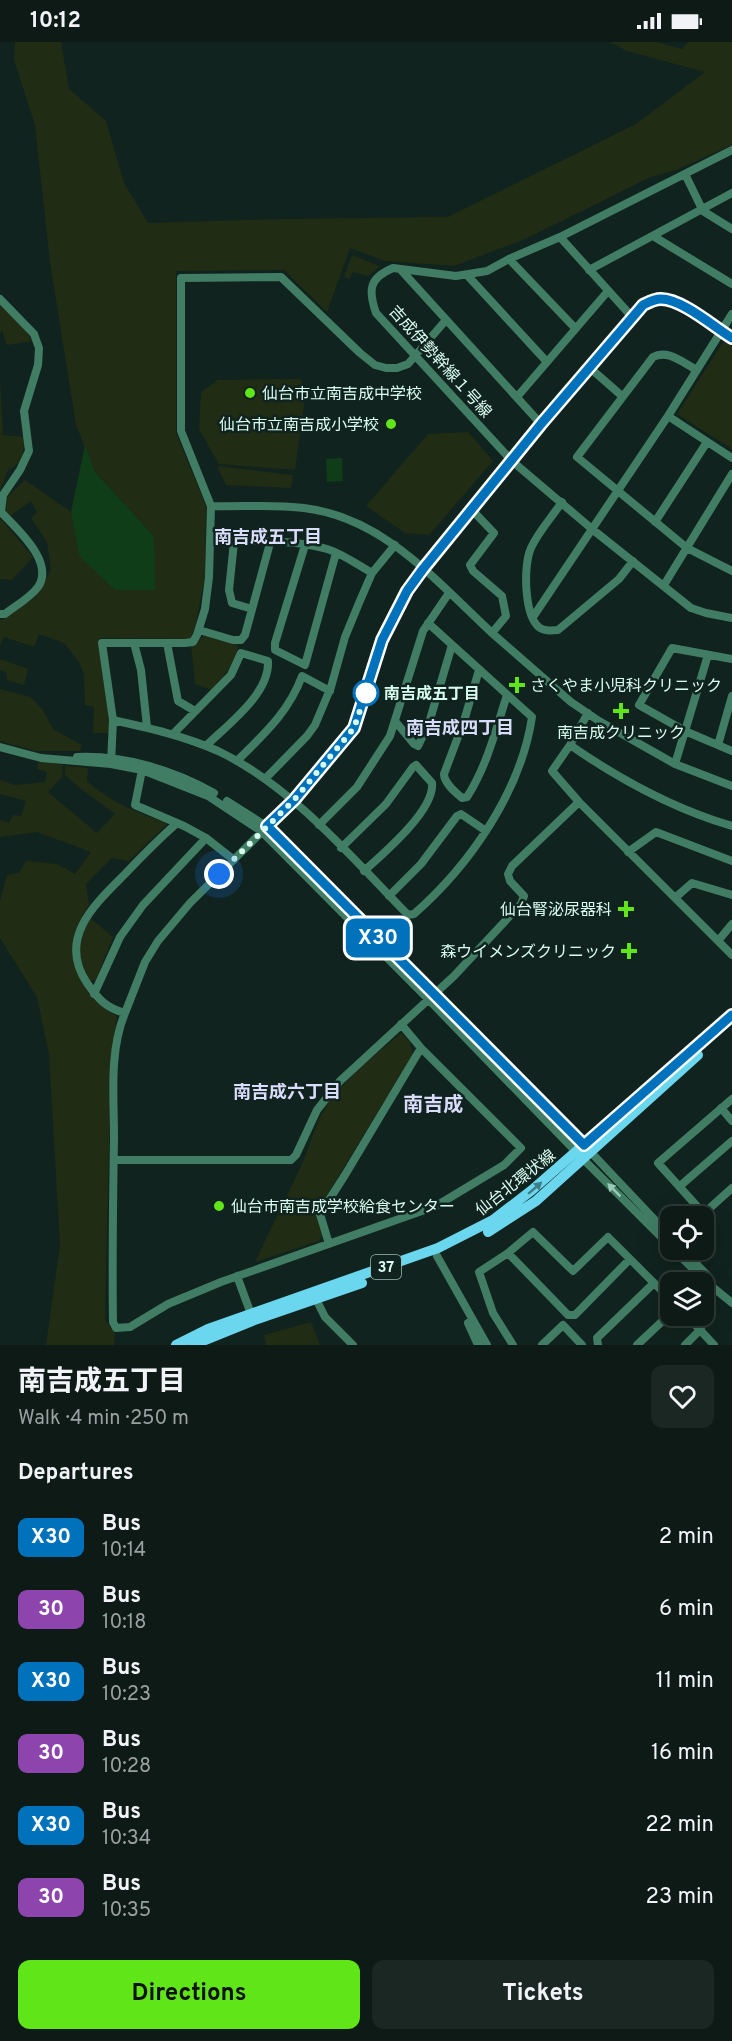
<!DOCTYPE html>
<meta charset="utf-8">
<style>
:root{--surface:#0d1a16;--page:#1b2723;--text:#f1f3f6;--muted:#9aa1a1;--line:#2d3835;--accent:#5fe518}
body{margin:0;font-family:Overpass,"Noto Sans JP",sans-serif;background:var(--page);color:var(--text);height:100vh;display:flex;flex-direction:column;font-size:22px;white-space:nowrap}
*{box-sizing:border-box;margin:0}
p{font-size:20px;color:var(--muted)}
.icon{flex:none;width:33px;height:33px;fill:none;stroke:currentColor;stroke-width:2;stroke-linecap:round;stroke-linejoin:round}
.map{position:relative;height:1303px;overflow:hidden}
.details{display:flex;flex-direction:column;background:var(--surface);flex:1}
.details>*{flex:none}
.badge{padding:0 12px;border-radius:9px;font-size:21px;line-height:39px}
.fabs{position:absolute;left:660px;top:1164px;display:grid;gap:12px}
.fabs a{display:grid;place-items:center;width:54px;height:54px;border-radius:12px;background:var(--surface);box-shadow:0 6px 24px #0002,0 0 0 2px var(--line);font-size:30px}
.you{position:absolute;width:30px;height:30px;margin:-15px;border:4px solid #fff;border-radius:50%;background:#1a73e8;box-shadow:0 0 0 9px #1a73e833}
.map>.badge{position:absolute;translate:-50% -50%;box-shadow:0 0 0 3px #fff}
h2{padding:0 18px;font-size:22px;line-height:54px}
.round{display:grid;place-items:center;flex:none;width:63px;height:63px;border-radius:12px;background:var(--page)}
.overview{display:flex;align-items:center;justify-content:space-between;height:102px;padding:0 18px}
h1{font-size:28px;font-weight:700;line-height:45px}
.action{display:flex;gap:12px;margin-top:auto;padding:12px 18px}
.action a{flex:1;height:69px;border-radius:12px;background:var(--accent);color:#111;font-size:24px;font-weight:700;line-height:69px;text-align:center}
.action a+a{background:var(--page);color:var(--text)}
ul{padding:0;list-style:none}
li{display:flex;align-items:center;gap:18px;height:72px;padding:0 18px}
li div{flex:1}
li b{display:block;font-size:22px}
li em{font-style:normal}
li .badge{min-width:66px;font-weight:700;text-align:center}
.status{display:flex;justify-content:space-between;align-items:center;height:42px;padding:0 30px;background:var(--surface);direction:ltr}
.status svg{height:16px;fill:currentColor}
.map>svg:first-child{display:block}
.green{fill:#202c14}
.water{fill:#0f3d18}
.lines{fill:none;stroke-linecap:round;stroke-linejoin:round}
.minor{stroke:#417d65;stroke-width:8}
.major{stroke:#6ad7ef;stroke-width:10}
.oneway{fill:#3e7d86}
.oneway2{fill:#9bc9b8}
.line-casing{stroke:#fff;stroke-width:14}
.line{stroke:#0072bc;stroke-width:9}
.walk{stroke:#d7fbef;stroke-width:6;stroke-dasharray:0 10.8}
.poi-dot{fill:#5fe518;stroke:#11231e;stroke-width:2}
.stop-dot{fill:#fff;stroke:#0072bc;stroke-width:3}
.labels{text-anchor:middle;stroke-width:5;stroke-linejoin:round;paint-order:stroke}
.shield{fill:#11231e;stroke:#9cbab0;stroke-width:1.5}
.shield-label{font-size:15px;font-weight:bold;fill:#d7fbef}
.street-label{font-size:16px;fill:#d7fbef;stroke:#11231e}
.poi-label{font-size:16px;fill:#d7fbef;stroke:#11231e;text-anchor:start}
.stop-label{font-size:16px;font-weight:bold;fill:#d7fbef;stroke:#11231e;text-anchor:start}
.neighbourhood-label{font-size:18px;font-weight:bold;fill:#d9dcfb;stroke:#11231e}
.quarter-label{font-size:20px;font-weight:bold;fill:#d9dcfb;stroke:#11231e}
</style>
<div class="status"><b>10:12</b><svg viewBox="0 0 49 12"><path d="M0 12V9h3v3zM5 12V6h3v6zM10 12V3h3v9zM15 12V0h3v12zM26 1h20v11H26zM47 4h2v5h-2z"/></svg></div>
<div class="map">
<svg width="732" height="1303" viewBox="0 0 732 1303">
<rect width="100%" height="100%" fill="#11231e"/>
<path class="green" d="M15 0H61L69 47 106 79 124 141 148 181 282 177 448 175 636 82 705 30 627 9 610 0H656L682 7 688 0H732V103L676 128 651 135 525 197 454 224 385 219 350 206 327 270 284 228 176 229V391L206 464 205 533 193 597 100 596 110 691H93L94 665 85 663 84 632 79 620 64 601 39 592 34 605 4 595 0 603V578L4 577 36 554 51 528 47 500 31 476 37 470 31 459 10 474 6 469 7 455 25 438 71 470 79 514 154 548V494L95 430 76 383 50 220 35 83 14 18Z
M352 213 380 224 368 234 353 230 349 237 344 235Z
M0 262 29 293 32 299 7 303 2 288 0 292Z
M725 297 732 302V407L677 372Z
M0 335 3 393 24 395C24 410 23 422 8 428L0 449Z
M301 337 306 349 295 428 219 422 199 387 201 350 218 338Z
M468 390 493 419 429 493 405 491 366 464 428 392Z
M217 424 293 433 291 446 226 443Z
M0 476 33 515 12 538 0 537Z
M204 594 238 603C236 622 224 634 212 648L195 642 191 603 197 600Z
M0 617 28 627 24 643 7 638 6 630 0 628Z
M0 647 30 655 43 668 53 687 82 703 80 709H35L0 699Z
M39 718 63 723 62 735 48 750 97 791 115 772 81 747 65 733V724L88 726 87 739C110 760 138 771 168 781L129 819 112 816 86 842 89 863C69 891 70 927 91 954 97 962 108 969 117 974L111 1016 105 1278 115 1291 114 1303H46L60 1203 49 1012 37 955 0 896V859L7 833 19 831 26 819 57 822 75 832 91 810 37 790 0 795V778L9 781 13 773 21 774 26 759 0 752V738L15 743 45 740 47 730 37 727Z
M88 874 113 895 96 938 90 939C75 910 78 903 88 874Z
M401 991 410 1000 413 1013 317 1169 322 1193 319 1199 255 1220 302 1122 319 1077 330 1058 356 1029Z
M311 1280 320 1303H266L264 1293Z"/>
<path class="water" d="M85 403 95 430 154 494 155 548H115L79 514 71 470Z
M342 416 343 439 327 440 326 417Z"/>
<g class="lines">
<path class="minor" d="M732 108 560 195 509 217 487 229 456 234 393 226C369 236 368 248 376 271L512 419 592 487 691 566 706 571 732 576
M685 132 703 169 732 187
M653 194 732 242
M560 195 633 276
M509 217 575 286
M401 228 541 382
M589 228 732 151
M467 233 547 320
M0 257 34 292 39 306 38 323 24 369 29 409 20 428 3 453 1 470C17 487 55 520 38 545 30 556 15 564 5 572H0
M590 326 622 354
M697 328C683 321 668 307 653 315L577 415 687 506 732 529
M517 355 608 249
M668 374 732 416
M562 460C552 475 538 490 531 506 523 523 524 575 540 586 546 590 552 588 558 588L619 537 633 519
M211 464C242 465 274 462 304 466 383 475 437 540 492 591
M472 468 494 491 470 523 473 529 502 554 506 574 492 591 571 660 599 679 675 722 732 744
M655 480 707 400
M211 499C249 500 290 496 327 507 343 512 358 523 372 531
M234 500 229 548 232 561 252 567
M305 503 275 601V608L305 623 336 511
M664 543 732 432
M533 575 668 374 732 272
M199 588 233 598H241L245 593 270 501
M134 601 141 628 147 685
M167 601 178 659 195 669
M732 617 672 606 639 663 685 689 732 709
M479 628 464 679 444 732C444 741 455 750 462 756L467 755C487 724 496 687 507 653
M588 671 570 703 552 729 579 760 732 913
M113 678C149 686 184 694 218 709 292 744 351 815 408 873L414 872C470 823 521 749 532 675L428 581
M395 679 414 702 418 704 429 681 452 603
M173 692 231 633 241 611 268 619C270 652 227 683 206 704
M570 703C619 737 674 767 732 784
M718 703 732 654
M0 705 41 716 111 722 142 728 208 754 261 789 428 957 583 1117 670 1204
M77 715C124 713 173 728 214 751
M237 719C263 693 289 670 302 634L330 649
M111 722 113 678 102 601H185L193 600 197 593 205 567 209 535 211 464 181 389V236L281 235 360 311 375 323 386 326H397L408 322 446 278
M675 722 708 613
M143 723 135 763 184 784 206 796 234 818
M265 737 307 694 315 683 331 645 345 595 359 561 372 531 395 503
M227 759 266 784 584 1103 670 1194
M177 781C159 797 142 814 125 832 95 862 57 896 87 941 98 957 106 966 125 971L145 920 158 899 190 861 294 758 355 686 382 598 407 549 423 527 541 382 643 263C649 260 654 257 661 257 682 257 714 285 732 296
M319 783 357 745 390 694 423 589 449 551
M341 806 386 762 413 725 416 723 432 741C435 768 383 812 364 829
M628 810 656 790 732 819
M389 854 421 822 457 774 461 772 486 789
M676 855 692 841 732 853
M718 899 732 882
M94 952 120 895 143 863 206 796
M125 971C109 1009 114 1055 114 1095 113 1157 112 1218 113 1280L116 1286 130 1285 168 1262 221 1240 436 1164 504 1123 521 1106 421 1006 401 982
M721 1066 732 1079
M114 1118H291L296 1113 317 1068 340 1039 454 934 521 862 524 854 510 839 508 832 512 824 579 760
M680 1144 732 1099
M704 1172 658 1121 732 1057
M701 1174 732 1146
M329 1202 320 1172 345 1133 421 1006
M674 1208 704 1238 732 1261
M683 1208 708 1234 702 1240
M508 1211 568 1273H575L630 1217
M437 1214 487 1303
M237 1234 251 1272
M316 1257 325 1275 353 1303
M687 1274 714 1303
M468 1281 478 1303
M513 1303 493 1271 479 1230 508 1211 533 1190 573 1229 608 1195 670 1257
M542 1303 563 1283 582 1303
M598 1303 597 1296 654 1241
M637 1303 670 1272
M685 1303 701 1287"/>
<path class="major" d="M488 1190 536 1159 698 1013
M176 1303 208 1287 438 1206 493 1178 532 1148 732 973
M193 1303 252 1279 362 1241"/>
</g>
<defs><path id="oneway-solid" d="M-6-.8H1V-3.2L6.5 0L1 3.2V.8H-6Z" transform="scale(1.5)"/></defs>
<use class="oneway" href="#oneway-solid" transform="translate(535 1146) rotate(-41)"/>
<use class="oneway2" href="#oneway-solid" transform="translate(614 1148) rotate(-135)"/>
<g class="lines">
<g class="line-casing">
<path id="line" d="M732 296C714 285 682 257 661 257 654 257 649 260 643 263L541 382 423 527 407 549 382 598 354 686 294 758 267 784 584 1103 732 973"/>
</g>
<use href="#line" class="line"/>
<path class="walk" d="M219 832 294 758 354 686 367 648 366 651"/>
</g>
<g class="poi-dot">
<circle cx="250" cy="351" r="6"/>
<circle cx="391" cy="382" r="6"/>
<path d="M514 634h6v6h6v6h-6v6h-6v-6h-6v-6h6z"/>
<path d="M618 660h6v6h6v6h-6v6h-6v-6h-6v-6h6z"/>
<path d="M623 858h6v6h6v6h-6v6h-6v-6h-6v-6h6z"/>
<path d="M626 900h6v6h6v6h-6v6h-6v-6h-6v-6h6z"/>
<circle cx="219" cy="1164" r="6"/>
</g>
<circle class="stop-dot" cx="366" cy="651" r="12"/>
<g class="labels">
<rect class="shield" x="371" y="1213" width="30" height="24" rx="4.5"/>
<g class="shield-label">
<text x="386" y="1230">37</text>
</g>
<g class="street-label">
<text transform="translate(441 319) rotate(48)" y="6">吉成伊勢幹線１号線</text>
<text transform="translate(515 1140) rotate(-38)" y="6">仙台北環状線</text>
</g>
<g class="poi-label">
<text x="262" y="357">仙台市立南吉成中学校</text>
<text x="379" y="388" text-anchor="end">仙台市立南吉成小学校</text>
<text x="530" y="649">さくやま小児科クリニック</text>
<text x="621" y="696" text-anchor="middle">南吉成クリニック</text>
<text x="612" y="873" text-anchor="end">仙台腎泌尿器科</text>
<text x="616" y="915" text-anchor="end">森ウイメンズクリニック</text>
<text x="231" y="1170">仙台市南吉成学校給食センター</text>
</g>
<g class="stop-label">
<text x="384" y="657">南吉成五丁目</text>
</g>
<g class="neighbourhood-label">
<text x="268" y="501">南吉成五丁目</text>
<text x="460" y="692">南吉成四丁目</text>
<text x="287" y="1056">南吉成六丁目</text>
</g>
<g class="quarter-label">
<text x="433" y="1069">南吉成</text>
</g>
</g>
</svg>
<div class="fabs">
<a><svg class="icon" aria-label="locate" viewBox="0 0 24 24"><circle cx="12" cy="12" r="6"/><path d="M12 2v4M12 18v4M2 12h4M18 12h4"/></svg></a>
<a><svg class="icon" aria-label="layers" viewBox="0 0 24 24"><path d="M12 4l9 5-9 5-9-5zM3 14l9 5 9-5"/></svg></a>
</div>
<div class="you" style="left:219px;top:832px"></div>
<b class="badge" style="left:378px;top:896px;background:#0072bc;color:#fff">X30</b>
</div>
<section class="details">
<div class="overview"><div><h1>南吉成五丁目</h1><p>Walk · 4 min · 250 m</p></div><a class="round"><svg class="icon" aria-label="heart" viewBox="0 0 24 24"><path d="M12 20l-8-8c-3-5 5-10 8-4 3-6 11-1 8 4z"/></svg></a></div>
<h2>Departures</h2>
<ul>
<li><span class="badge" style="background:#0072bc;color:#fff">X30</span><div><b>Bus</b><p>10:14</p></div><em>2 min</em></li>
<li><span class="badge" style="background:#8e44ad;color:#fff">30</span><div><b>Bus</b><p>10:18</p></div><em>6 min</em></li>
<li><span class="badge" style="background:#0072bc;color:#fff">X30</span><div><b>Bus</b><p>10:23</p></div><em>11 min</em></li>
<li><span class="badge" style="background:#8e44ad;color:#fff">30</span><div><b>Bus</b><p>10:28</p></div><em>16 min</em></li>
<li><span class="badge" style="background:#0072bc;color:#fff">X30</span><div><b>Bus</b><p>10:34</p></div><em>22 min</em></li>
<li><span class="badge" style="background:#8e44ad;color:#fff">30</span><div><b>Bus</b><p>10:35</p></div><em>23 min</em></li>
</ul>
<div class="action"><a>Directions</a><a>Tickets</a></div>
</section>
